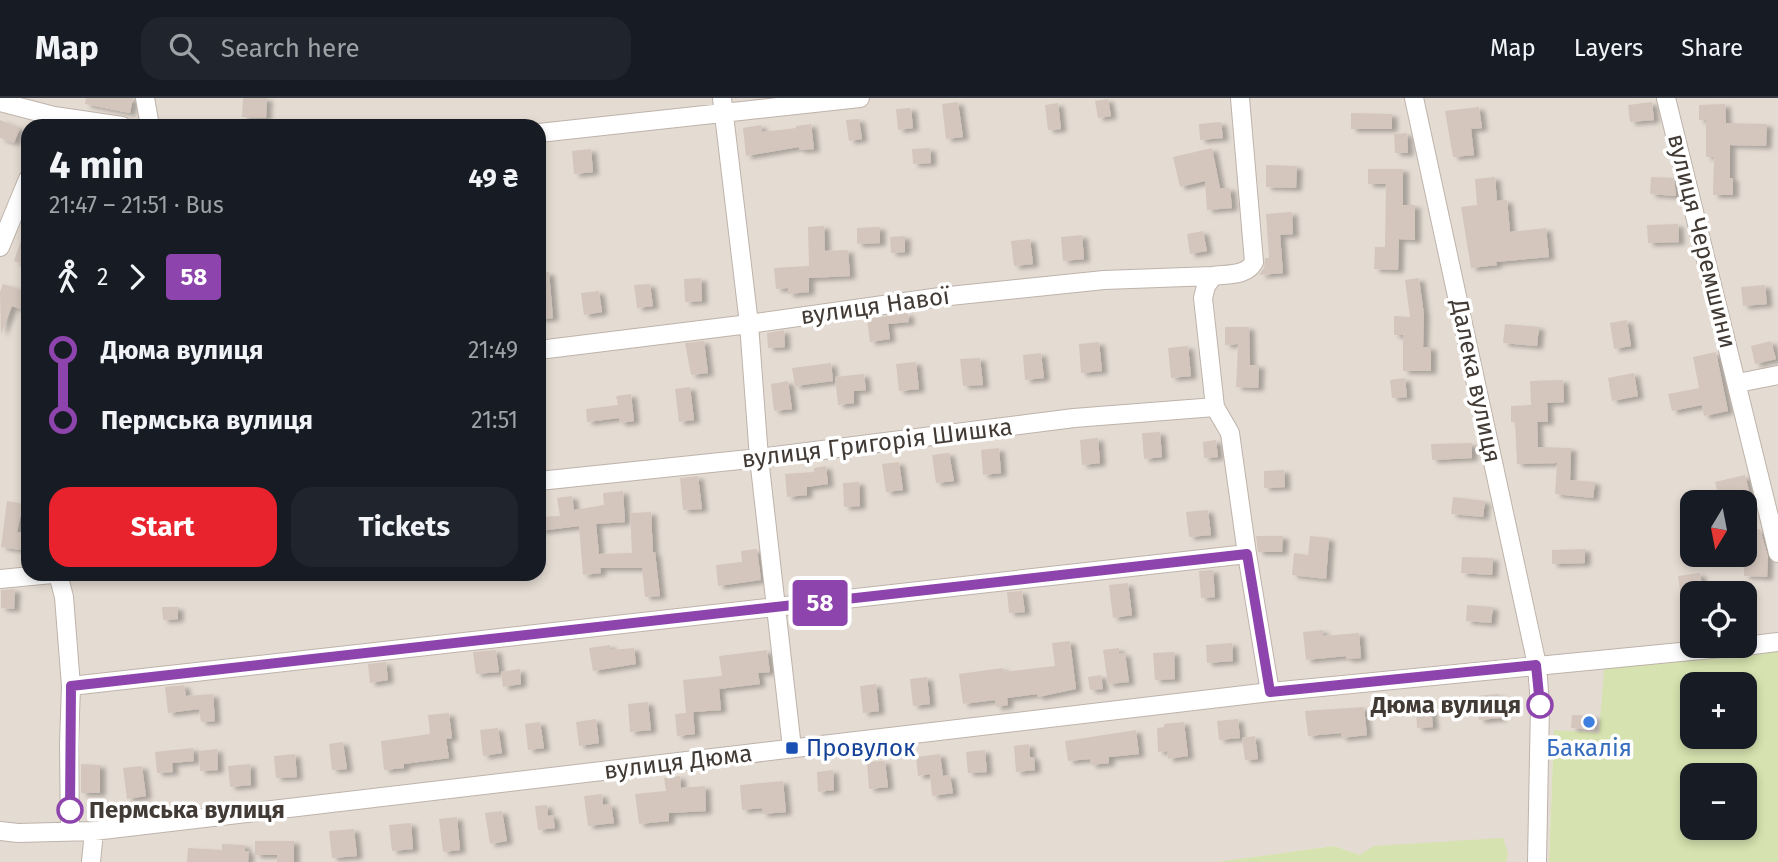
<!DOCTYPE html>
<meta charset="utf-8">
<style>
:root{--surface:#171b24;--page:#20242c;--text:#f1f3f6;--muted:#9ea1a6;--line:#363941;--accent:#e9232e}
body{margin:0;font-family:"Fira Sans",sans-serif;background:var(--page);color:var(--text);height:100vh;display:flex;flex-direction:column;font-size:26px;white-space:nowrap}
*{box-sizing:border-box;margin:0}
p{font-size:23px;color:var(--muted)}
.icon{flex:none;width:38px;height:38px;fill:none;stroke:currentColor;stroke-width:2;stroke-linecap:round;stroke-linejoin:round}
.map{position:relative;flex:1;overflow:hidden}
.details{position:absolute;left:21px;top:21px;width:525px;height:462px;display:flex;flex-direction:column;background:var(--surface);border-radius:21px;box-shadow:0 4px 10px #0003}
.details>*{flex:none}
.badge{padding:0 14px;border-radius:5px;font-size:24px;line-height:46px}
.needle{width:46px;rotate:190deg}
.fabs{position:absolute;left:1680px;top:392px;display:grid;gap:14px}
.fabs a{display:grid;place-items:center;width:77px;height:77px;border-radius:14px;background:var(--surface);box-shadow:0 4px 10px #0003;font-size:35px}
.map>.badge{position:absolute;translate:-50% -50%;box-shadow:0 0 0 4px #fff}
.legs{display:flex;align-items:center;gap:10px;height:77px;padding:0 28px;font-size:23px}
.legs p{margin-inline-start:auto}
.headline{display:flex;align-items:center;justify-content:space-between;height:119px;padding:0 28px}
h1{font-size:38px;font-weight:700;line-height:52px}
.cta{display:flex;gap:14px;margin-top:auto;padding:14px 28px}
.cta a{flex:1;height:80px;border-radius:21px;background:var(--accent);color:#fff;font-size:28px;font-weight:700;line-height:80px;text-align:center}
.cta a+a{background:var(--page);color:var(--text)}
ul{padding:0 28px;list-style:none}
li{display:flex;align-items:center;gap:24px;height:70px;font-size:26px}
li i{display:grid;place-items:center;width:10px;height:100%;margin:0 9px;background:currentColor}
li i::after{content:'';width:18px;height:18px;margin:-9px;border:5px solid;border-radius:50%;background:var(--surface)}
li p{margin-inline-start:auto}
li:first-child i{background:linear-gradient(#0000 50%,currentColor 0)}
li:last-child i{background:linear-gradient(currentColor 50%,#0000 0)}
header{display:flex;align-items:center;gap:42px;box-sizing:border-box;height:98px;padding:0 35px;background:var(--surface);border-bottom:2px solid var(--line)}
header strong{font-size:33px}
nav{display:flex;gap:38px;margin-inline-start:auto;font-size:24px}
.search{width:490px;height:63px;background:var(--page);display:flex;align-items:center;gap:18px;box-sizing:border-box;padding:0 24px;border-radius:21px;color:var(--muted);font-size:26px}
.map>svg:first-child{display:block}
.residential{fill:#e4dbd2;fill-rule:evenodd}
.green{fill:#d6e2af;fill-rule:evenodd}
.building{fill:#d4c6bd;filter:url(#shadow)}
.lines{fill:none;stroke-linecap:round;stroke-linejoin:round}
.minor-casing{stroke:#beb3aa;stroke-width:20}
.minor{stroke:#fff;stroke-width:18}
.line-1-casing{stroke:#fff;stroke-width:16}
.line-1{stroke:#8e44ad;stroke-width:10}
.stop-1-dot{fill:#fff;stroke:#8e44ad;stroke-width:3.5}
.shop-dot{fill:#3f7fe0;stroke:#fff;stroke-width:2.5}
.transit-dot{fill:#1a4fb4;stroke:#fff;stroke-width:2.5}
.labels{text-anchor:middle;stroke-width:7;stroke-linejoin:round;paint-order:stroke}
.street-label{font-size:24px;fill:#423a34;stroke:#fff}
.stop-label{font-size:24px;font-weight:bold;fill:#423a34;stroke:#fff;text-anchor:end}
.transit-label{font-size:24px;fill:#164399;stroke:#fff;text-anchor:start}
.shop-label{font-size:24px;fill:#366cbe;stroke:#fff}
</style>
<header>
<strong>Map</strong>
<div class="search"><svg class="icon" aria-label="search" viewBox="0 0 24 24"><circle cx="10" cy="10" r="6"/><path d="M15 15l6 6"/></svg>Search here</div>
<nav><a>Map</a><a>Layers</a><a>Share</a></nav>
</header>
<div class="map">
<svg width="1778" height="764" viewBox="0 0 1778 764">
<defs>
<filter id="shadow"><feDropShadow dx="5.5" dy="3" stdDeviation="2" flood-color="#0004"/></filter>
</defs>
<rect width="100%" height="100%" fill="#f0eae4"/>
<path class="residential" d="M0 0H1778V544L1745 548V495H1692V548L1599 635 1554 633 1549 764H1506L1508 756 1360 757 1334 748 1217 764H0ZM28 28H539V476H28ZM1692 404H1745V457H1692Z"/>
<path class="green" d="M1778 544V764H1549L1554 632 1599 635 1605 560ZM1692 586H1745V639H1692ZM1692 677H1745V730H1692Z
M1503 740 1508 756 1506 764H1217L1334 748 1360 757 1374 748Z"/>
<path class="building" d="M86 0H133L130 15 85 6Z
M243 0H267L266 20 242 19Z
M1108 1 1111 18 1098 20 1095 3Z
M958 4 963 39 946 41 942 6Z
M1652 4 1654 22 1630 24 1628 7Z
M1058 5 1061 31 1048 32 1045 7Z
M1725 6 1726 25 1767 26 1766 48 1730 47V80H1733V97H1713L1714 59H1706V22H1699V7Z
M1479 9 1482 30 1471 31 1474 57 1453 59 1445 13Z
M911 10 913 30 898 32 896 11Z
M1351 15 1392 16V31H1351Z
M859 21 862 41 849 43 846 22Z
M0 22 20 30 14 45 0 40Z
M1221 24 1223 40 1200 42 1199 26Z
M811 26 814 51 799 52V49L746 58 743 30 761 27 762 34 796 30V28Z
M1407 35 1408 55H1395L1394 36Z
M930 50 931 65 913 66 912 51Z
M1212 50 1220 90H1230L1232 110 1207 112 1205 83 1180 89 1173 59Z
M591 51 593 74 574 76 572 53Z
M1266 67 1297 68 1296 90 1266 89Z
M1368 71H1403V107H1415V142L1399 141 1398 172 1374 171 1375 149H1385L1386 86H1368Z
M1495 79 1497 103 1507 102 1510 134 1546 130 1549 159 1496 164 1497 167 1471 170 1461 109 1477 107 1475 81Z
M1651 79 1674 80 1676 98 1650 96Z
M1292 114 1293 136 1280 137 1283 175 1259 177 1264 170 1265 160H1269L1266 116Z
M1678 126 1679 144 1648 145 1647 127Z
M26 128 28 129V168L14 163Z
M824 128 825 153 848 152 850 178 809 180V194L788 196V190L776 191 774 170 809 168 808 129Z
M880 129V145L857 146V130Z
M1203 133 1207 153 1190 156 1187 136Z
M1082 137 1084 161 1063 163 1061 139Z
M905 138V154L891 155 890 139Z
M1030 141 1033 166 1014 168 1011 143Z
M549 174 553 220 539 221V175Z
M701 180 702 203 685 204 684 181Z
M1419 180 1424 217 1423 249H1431V273H1403V237H1394V218L1410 219 1405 182Z
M3 186 28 194V214L12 208 1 236 0 194Z
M650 186 653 208 637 210 634 187Z
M1765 187 1767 206 1743 208 1741 189Z
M599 193 602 214 584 217 581 195Z
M908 215 909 224 888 226 890 241 870 244 867 221Z
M1627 222 1631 248 1614 251 1610 225Z
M1505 226 1539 229 1537 248 1503 245Z
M1225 229H1249L1250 267H1259L1258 290 1236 289 1238 246 1225 247Z
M784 232 785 249 768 250 767 235Z
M704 243 708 275 691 277 685 245Z
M1771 243 1776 261 1755 266 1751 248Z
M1099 244 1102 273 1081 275 1079 246Z
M1188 248 1191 278 1171 280 1168 250Z
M1716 254 1728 313 1704 318 1702 307 1672 313 1668 296 1699 290 1693 259Z
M1041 255 1044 280 1025 282 1023 257Z
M980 260 983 287 963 288 960 261Z
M916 264 919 291 899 293 896 266Z
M831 265 833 283 795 288 792 270Z
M1634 275 1638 298 1612 303 1608 280Z
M864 276 866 292 854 293V305L838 307 835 279Z
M1405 280 1407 299 1392 300 1390 282Z
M1563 282 1564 304 1547 305 1548 324H1537L1538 349 1571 350 1570 382 1595 384 1593 400 1555 396 1557 365 1517 366 1515 324H1511V308L1531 307 1530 283Z
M788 283 792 311 774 313 771 286Z
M690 289 694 322 679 324 675 291Z
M631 296 634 323 620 325 619 320 587 324 586 311 618 307 616 298Z
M1160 334 1162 359 1144 361 1142 335Z
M1098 340 1100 365 1082 367 1080 342Z
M1216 342 1218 359 1204 360 1203 344Z
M1472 345V360L1432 362 1431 346Z
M999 350 1001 375 983 377 981 352Z
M949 355 954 383 936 385 932 357Z
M899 364 903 392 886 394 882 366Z
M826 368 828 386 807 389V397L787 399 785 376 814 374V370Z
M1284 372 1285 389 1264 390V373Z
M1745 377 1751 401 1720 404 1715 384Z
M698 378 702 411 683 412 680 380Z
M859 384 860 408 844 409 843 385Z
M623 393 625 424 596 426 599 456 632 455 630 415 651 414 653 455 655 454 660 498 645 499 642 470H600L601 475 583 477 579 428 539 433V419L560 418 557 400 572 398 574 412 604 407 603 395Z
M1453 399 1485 403 1483 419 1451 416Z
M7 403 23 406 17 434 24 435 21 452 1 449Z
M1208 412 1211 437 1189 439 1186 414Z
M1760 431 1768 459 1767 479 1744 478 1745 435Z
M1256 438H1283L1282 454H1258Z
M1310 438 1329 440 1326 481 1292 477 1294 455 1308 457Z
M757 451 761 482 718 488 716 467 742 464 741 453Z
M1585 451V465L1552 466V452Z
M1462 459 1493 460 1492 477 1461 475Z
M1213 472 1215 499 1201 500 1199 473Z
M1700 475 1703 495 1681 498 1678 478Z
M1128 485 1132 517 1113 520 1109 487Z
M15 491 14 511 1 510V492Z
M1022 493 1025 514 1009 515 1007 494Z
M1467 507 1493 509 1491 525 1466 523Z
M162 509H178V521L163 522Z
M1323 532V538L1359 535 1361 560 1346 561V558L1306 562 1303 534Z
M1070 543 1076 591 1038 599 1037 596 1007 600 1008 607 996 609 995 602 963 606 959 576 1003 570 1004 574 1055 568 1052 545Z
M1232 545 1233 563 1207 565 1206 547Z
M610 547 611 552 634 550 636 566 593 573 589 550Z
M1119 550V556L1125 555 1129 584 1108 586 1103 552Z
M496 552 499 574 476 576 473 554Z
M767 552 770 574 758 575 760 586 719 591 721 612 693 614 695 636 677 638 675 616 686 615 683 582 722 578 719 558Z
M1174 554 1175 581 1155 582 1153 555Z
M386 564 388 582 370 585 368 566Z
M520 571 521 586 503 589 501 574Z
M1101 577 1103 591 1090 592 1088 579Z
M927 579 930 606 913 608 910 581Z
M876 586 879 613 863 615 860 588Z
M184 587 186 598 213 596 215 623 201 624 199 611 168 615 165 589Z
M1499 596 1501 620 1479 622 1477 598Z
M648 604 651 632 630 634 628 606Z
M1364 609 1367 637 1341 640V635L1308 638 1305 613Z
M1431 609 1433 629 1417 630 1416 611Z
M449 615 452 640 446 641 449 660 404 666V670L384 672 381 643 430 636 428 617Z
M1572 617 1595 618 1594 632 1571 630Z
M596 621 599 645 579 648 576 624Z
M1238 621 1240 640 1219 642 1217 623Z
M540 624 544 650 528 652 525 626Z
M1184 624 1188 658 1168 661 1167 653 1158 654 1157 630 1164 629V626Z
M498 630 502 655 483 658 480 632Z
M1136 632 1139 656 1109 659V665L1091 667 1090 661 1068 663 1065 643Z
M1255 638 1258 661 1245 662 1242 640Z
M343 644 347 671 332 672 329 646Z
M1029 646 1030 659H1034L1035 672 1016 674 1014 648Z
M193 650 194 663 172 665 173 674 157 675 155 654Z
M217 651 218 672 200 673 199 653Z
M985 652 987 674 968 675 966 654Z
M295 656 297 679 276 680 274 658Z
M940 656 943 678 950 677 953 695 932 698 930 676 918 678 916 659Z
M885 663 888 689 869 691 867 664Z
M81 666 100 667V695H81Z
M250 666 251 687 230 689 228 668Z
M142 668 146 698 127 701 123 670Z
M833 672 834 692 818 694 817 674Z
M680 678 681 690 705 688 706 713 669 715V723L639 726 635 696 666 693 664 680Z
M783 683 786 714 762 716V710L742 712 740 687Z
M602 696 603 707 611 706 614 725 588 728 584 698Z
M547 707 548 718 553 717 555 730 538 732 535 708Z
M502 713 507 743 490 746 485 715Z
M457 719 460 752 443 754 439 721Z
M411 725 413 751 392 753 389 727Z
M354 731 357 758 332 760 329 733Z
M255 743H294V764H277V757H255Z
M222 746 245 747V753H249L248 764H187L188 750 222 752Z"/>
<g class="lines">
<g class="minor-casing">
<path id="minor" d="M145 0 150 28
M722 0 749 226 759 360 792 650
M1240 0 1254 164C1247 178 1227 176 1213 178L1206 188 1203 200 1215 309 1230 335 1247 456 1270 594
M1414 0 1537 567 1540 607 1537 764
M1666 0 1778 455
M0 4 54 18 122 28
M539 35 860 0
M0 149 28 81
M539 252 749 226 940 199 1104 182 1213 178
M1738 285 1778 277
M539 383 759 360 1074 320 1215 309
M58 476 64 499 71 588 69 646 70 734
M0 481 52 476
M1745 548 1778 544
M71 588 1247 456
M0 733 18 735 94 733 1270 594 1742 548
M91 764 94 733"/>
</g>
<use href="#minor" class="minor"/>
</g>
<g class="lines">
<g class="line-1-casing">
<path id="line-1" d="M70 712 71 588 1247 456 1270 594 1536 567 1540 607"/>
</g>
<use href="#line-1" class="line-1"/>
</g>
<g class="stop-1-dot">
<circle cx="1540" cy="607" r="12"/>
<circle cx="70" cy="712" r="12"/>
</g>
<circle class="shop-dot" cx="1589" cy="624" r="7"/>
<rect class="transit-dot" x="785" y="643" width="14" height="14" rx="3.5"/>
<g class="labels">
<g class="street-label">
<text transform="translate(1702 143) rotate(76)" y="8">вулиця Черемшини</text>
<text transform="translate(875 208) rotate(-8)" y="8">вулиця Навої</text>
<text transform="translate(1476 283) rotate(78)" y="8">Далека вулиця</text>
<text transform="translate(877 345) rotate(-7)" y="8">вулиця Григорія Шишка</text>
<text transform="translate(678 664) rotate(-7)" y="8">вулиця Дюма</text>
</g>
<g class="stop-label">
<text x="1521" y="615">Дюма вулиця</text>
<text x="89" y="720" text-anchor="start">Пермська вулиця</text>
</g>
<g class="transit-label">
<text x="806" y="658">Провулок</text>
</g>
<g class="shop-label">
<text x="1589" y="658">Бакалія</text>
</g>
</g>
</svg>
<div class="fabs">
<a><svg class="needle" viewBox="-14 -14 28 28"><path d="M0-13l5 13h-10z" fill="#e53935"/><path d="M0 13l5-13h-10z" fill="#9ea1a6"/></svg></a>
<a><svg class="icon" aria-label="locate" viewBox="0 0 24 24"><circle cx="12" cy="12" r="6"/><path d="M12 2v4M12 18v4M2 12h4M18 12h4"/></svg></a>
<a>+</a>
<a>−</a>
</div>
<b class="badge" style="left:820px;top:505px;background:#8e44ad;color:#fff">58</b>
<section class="details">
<div class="headline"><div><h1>4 min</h1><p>21:47 – 21:51 · Bus</p></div><b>49 ₴</b></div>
<div class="legs"><svg class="icon" aria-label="walk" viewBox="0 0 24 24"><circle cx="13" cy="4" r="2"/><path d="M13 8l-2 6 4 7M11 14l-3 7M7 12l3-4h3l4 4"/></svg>2<svg class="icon" aria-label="forward" viewBox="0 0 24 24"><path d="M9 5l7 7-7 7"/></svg><b class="badge" style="background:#8e44ad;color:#fff">58</b></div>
<ul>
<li><i style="color:#8e44ad"></i><b>Дюма вулиця</b><p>21:49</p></li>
<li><i style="color:#8e44ad"></i><b>Пермська вулиця</b><p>21:51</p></li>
</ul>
<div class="cta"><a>Start</a><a>Tickets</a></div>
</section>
</div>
